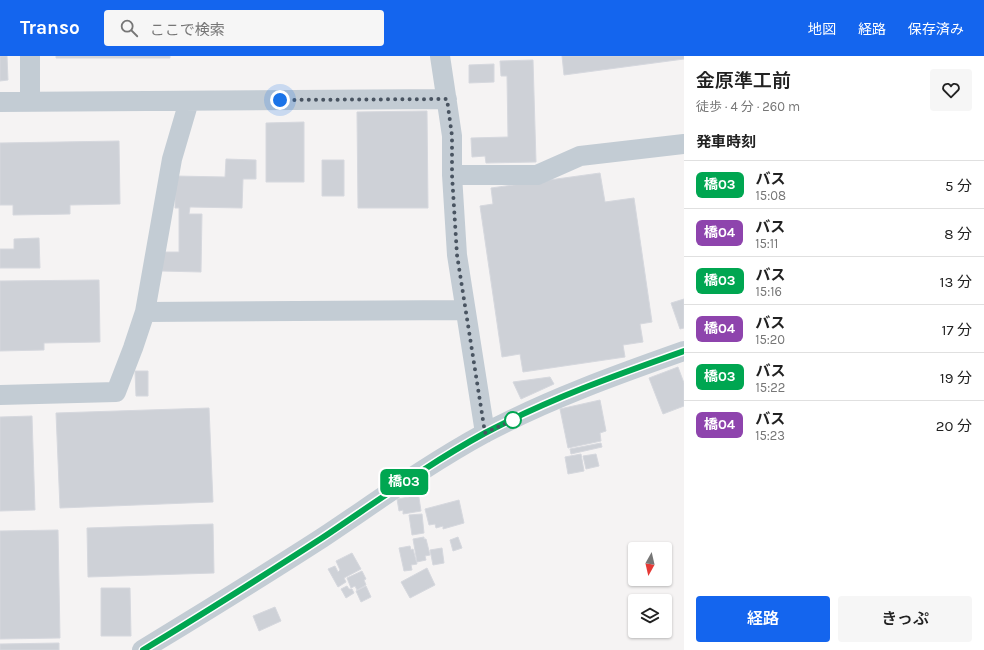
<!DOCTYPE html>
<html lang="ja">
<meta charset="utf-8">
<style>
:root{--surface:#fff;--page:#f6f6f6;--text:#222;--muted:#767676;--line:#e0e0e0;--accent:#1465ee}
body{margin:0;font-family:Karla,"Noto Sans JP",sans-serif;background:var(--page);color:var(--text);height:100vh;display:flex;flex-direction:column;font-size:15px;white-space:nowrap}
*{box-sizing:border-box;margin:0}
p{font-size:13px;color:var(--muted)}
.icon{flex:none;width:22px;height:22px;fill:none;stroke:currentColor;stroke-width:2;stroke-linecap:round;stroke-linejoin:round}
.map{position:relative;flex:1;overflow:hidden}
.panel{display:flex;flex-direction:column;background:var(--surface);width:300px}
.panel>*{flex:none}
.badge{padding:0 8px;border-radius:6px;font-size:14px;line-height:26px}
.needle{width:26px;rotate:188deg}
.fabs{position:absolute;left:628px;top:486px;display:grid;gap:8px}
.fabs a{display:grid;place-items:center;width:44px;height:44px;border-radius:4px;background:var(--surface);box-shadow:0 1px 3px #0004;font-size:20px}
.you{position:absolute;width:20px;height:20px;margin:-10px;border:3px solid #fff;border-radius:50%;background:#1a73e8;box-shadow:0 0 0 6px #1a73e833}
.map>.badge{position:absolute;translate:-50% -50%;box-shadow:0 0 0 2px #fff}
h2{padding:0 12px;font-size:15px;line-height:36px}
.round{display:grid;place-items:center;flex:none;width:42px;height:42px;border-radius:4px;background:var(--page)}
.head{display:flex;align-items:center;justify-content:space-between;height:68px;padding:0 12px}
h1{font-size:19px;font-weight:600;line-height:30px}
.button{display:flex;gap:8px;margin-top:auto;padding:8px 12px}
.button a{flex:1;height:46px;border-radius:4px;background:var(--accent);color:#fff;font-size:16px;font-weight:600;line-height:46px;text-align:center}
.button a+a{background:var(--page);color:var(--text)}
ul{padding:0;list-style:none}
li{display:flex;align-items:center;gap:12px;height:48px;padding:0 12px;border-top:1px solid var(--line)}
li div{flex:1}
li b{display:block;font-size:15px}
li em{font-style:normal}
li .badge{min-width:44px;font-weight:700;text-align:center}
header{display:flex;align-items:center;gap:24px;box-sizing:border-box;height:56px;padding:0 20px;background:var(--accent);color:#fff}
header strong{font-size:19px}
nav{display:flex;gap:22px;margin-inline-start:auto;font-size:14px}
.search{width:280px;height:36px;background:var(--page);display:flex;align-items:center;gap:10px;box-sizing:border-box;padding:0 14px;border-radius:4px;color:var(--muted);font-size:15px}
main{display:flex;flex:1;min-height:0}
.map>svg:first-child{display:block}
.building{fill:#ced1d7;stroke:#d6d8de}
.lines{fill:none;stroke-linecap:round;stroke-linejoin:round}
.minor{stroke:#c3ccd4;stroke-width:20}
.line-casing{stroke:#fff;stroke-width:9}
.line{stroke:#00a651;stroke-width:6}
.walk{stroke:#495461;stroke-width:4;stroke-dasharray:0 7.2}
.stop-dot{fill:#fff;stroke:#00a651;stroke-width:2}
</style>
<header>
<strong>Transo</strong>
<div class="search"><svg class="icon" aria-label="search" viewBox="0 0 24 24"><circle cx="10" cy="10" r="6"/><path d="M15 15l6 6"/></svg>ここで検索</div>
<nav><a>地図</a><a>経路</a><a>保存済み</a></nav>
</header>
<main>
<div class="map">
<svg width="684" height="594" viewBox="0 0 684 594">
<rect width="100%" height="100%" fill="#f5f3f3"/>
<path class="building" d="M0 0H7L8 24 0 25Z
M56 0H170V2H56Z
M562 0H684V3L564 19Z
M533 4 536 106 486 107 485 100 472 101 471 82 508 81 507 20H501L500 5Z
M494 8V26L469 27V9Z
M427 55 428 152H358L357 56Z
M304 66V126H266V67Z
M119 85 120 148 70 149V158L13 159V149H0V87Z
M226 103 256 104V123H243L242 152 190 151 189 158H202L201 216 162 215V196H179V152H175V120L225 121Z
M322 104H344V140H322Z
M600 117 605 146 634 142 652 266 640 268 643 286 623 289 625 301 523 316 520 298 502 301 480 150 493 148 491 132Z
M39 182 40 212H0V193H14V183Z
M99 224 100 286 44 287V294L0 295V225Z
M684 243V272L680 273 671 247Z
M678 311 684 327V350L663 358 649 322Z
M135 315H148V340H136Z
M550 321 554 328 521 343 513 326Z
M600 344 606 375 600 377 601 385 568 392 560 353Z
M209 352 213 446 60 452 56 357Z
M32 360 35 454 0 455V361Z
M601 387 602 391 571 398 570 393Z
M581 398 584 415 568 418 565 401Z
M596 398 599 410 586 413 583 400Z
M418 435 421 455 403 458V454L399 455 397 443 409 441 408 436Z
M459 444 464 467 443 473V470L436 472 435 468 429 469 425 453Z
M422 458 424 477 412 479 409 459Z
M213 468 214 517 88 521 87 472Z
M58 474 60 582 0 583V475Z
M424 481V483H426L430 499 425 500 426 504 417 506 413 483Z
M458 481 462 492 453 495 450 484Z
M410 490 411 494 413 493 417 508 411 509 412 514 404 515 399 492Z
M442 492 444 507 433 509 430 494Z
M352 497 361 513 344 522 346 526 338 531 328 513 335 510 338 516 340 514 336 505Z
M427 512 435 529 410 542 401 526Z
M362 515 366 523 364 524 366 529 357 534 355 530 351 532 347 522Z
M347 530 349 533H352L354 537 346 542 341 533Z
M366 530 371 541 361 546 356 535Z
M101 532H130L131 580H101Z
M275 551 281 565 259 575 253 560Z
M59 587V594H0V588Z"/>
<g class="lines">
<path class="minor" d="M440 0 452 80V119L457 199 485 377
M30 45V0
M0 46 447 43
M452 119H537L580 100 684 88
M145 256 465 254
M0 339 116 336 133 292 145 256 172 103 189 45
M142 594C203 557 263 520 322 482 376 446 428 408 485 377 549 343 616 319 684 295"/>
</g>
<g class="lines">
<g class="line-casing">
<path id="line" d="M143 594C203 558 263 520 322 482 376 446 428 408 485 377 549 343 616 319 684 295"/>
</g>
<use href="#line" class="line"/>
<path class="walk" d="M280 44 447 43 452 80V119L457 199 485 377 513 364"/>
</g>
<circle class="stop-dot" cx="513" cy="364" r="8"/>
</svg>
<div class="fabs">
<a><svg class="needle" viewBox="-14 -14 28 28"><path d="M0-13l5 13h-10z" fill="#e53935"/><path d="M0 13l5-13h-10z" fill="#767676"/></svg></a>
<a><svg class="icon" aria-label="layers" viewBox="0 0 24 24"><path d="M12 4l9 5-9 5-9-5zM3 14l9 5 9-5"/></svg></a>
</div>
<div class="you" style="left:280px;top:44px"></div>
<b class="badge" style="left:404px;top:426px;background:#00a651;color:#fff">橋03</b>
</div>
<section class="panel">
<div class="head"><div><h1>金原準工前</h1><p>徒歩 · 4 分 · 260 m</p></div><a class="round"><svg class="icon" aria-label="heart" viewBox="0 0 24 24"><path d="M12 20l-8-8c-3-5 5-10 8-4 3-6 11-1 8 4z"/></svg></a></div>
<h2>発車時刻</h2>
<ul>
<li><span class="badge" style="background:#00a651;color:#fff">橋03</span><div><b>バス</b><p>15:08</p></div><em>5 分</em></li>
<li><span class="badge" style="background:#8e44ad;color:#fff">橋04</span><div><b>バス</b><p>15:11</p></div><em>8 分</em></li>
<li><span class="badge" style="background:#00a651;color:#fff">橋03</span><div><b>バス</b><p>15:16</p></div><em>13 分</em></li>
<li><span class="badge" style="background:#8e44ad;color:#fff">橋04</span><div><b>バス</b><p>15:20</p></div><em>17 分</em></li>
<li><span class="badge" style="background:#00a651;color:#fff">橋03</span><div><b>バス</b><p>15:22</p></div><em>19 分</em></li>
<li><span class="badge" style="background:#8e44ad;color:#fff">橋04</span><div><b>バス</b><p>15:23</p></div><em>20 分</em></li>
</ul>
<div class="button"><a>経路</a><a>きっぷ</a></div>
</section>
</main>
